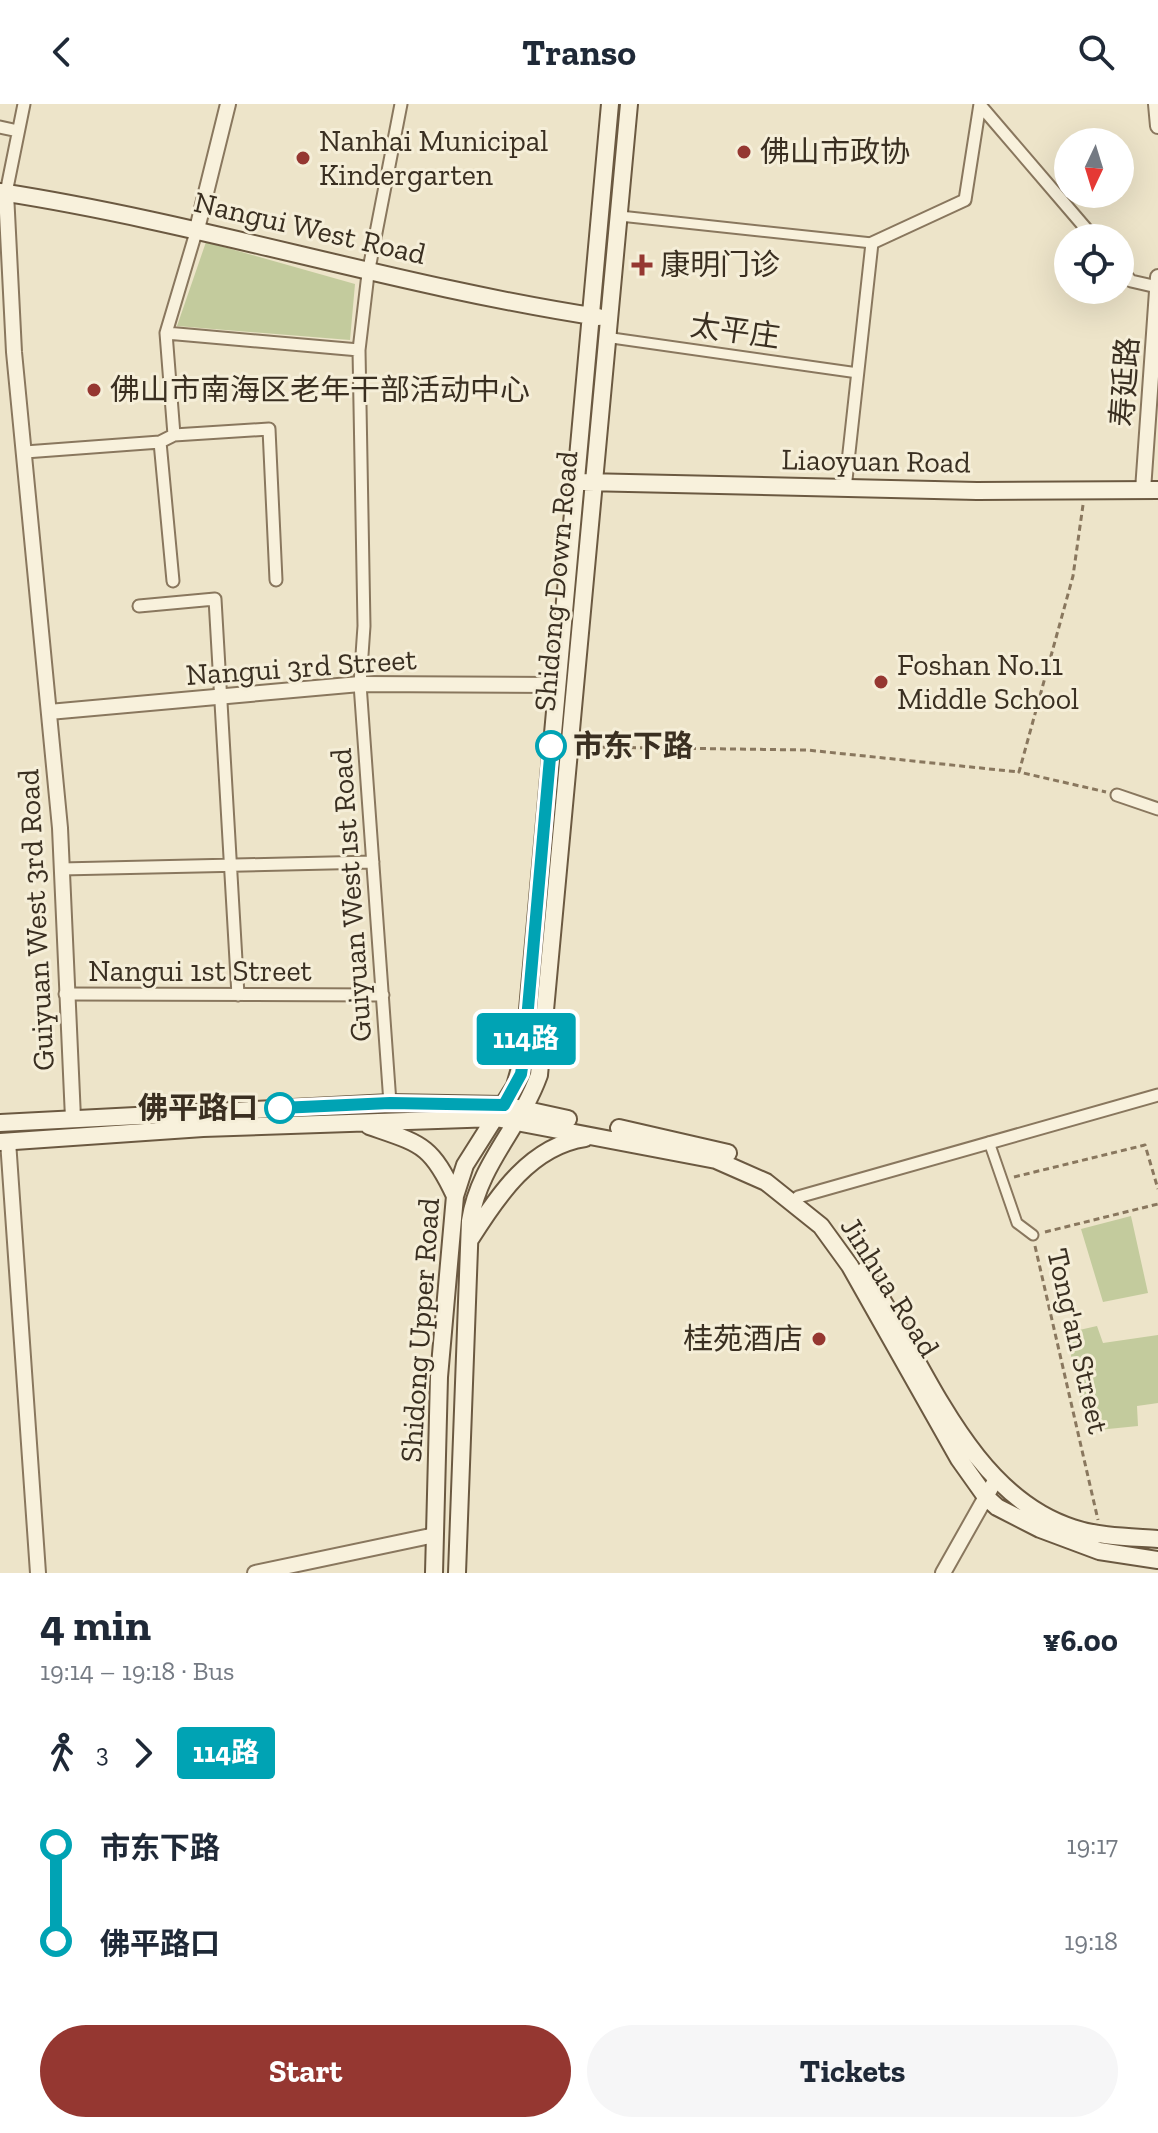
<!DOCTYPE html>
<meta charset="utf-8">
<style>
:root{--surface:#fff;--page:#f6f6f7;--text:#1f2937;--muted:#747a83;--accent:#953731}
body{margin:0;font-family:"Zilla Slab","Noto Sans SC",serif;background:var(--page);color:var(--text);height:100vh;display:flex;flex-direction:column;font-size:30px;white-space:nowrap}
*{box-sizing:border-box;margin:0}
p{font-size:26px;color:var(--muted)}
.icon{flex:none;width:44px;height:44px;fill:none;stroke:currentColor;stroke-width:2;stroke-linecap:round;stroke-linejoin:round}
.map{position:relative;height:1469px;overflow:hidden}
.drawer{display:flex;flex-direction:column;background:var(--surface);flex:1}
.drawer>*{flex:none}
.badge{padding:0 16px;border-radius:6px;font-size:28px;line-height:52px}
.needle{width:52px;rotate:184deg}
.controls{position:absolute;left:1054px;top:24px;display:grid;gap:16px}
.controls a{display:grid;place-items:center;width:80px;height:80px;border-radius:50%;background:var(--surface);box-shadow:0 8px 32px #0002;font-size:40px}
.map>.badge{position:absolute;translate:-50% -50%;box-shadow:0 0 0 4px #fff}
.legs{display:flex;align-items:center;gap:12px;height:88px;padding:0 40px;font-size:26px}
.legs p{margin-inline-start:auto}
.headline{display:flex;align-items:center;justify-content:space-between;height:136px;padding:0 40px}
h1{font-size:44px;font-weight:800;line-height:60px}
.primary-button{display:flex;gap:16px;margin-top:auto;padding:16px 40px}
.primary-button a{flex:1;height:92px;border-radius:48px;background:var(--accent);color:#fff;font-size:32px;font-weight:800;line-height:92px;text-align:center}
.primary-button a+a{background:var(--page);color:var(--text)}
ul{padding:0 40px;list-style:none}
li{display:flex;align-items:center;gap:28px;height:96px;font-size:30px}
li i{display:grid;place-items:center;width:12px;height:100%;margin:0 10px;background:currentColor}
li i::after{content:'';width:20px;height:20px;margin:-10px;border:6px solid;border-radius:50%;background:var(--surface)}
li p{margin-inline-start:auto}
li:first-child i{background:linear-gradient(#0000 50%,currentColor 0)}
li:last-child i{background:linear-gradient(currentColor 50%,#0000 0)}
header{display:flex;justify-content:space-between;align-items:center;height:104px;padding:0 40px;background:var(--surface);font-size:36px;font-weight:800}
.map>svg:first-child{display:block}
.green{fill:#c3cb9d}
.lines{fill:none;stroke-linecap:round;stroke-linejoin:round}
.pedestrian-casing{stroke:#89775e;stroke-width:13}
.minor-casing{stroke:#89775e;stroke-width:15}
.tertiary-casing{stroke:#89775e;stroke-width:18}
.secondary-casing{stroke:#6b5941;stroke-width:20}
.path{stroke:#89775e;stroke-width:3;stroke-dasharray:6 4;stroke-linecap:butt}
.pedestrian{stroke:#f8f1dc;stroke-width:9}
.minor{stroke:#f8f1dc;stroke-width:11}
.tertiary{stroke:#f8f1dc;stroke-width:14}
.secondary{stroke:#f8f1dc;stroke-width:16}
.line-1-casing{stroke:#fff;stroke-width:18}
.line-1{stroke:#00a3b4;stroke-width:12}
.poi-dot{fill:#953731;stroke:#f5eed8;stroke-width:3}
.stop-1-dot{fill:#fff;stroke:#00a3b4;stroke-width:4}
.labels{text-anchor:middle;stroke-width:6;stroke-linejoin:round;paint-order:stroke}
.poi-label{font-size:30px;fill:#3a2f21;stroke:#f5eed8;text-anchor:start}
.street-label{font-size:30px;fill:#3a2f21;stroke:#f5eed8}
.stop-label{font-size:30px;font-weight:bold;fill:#3a2f21;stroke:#f5eed8;text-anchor:start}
</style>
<header><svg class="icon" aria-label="back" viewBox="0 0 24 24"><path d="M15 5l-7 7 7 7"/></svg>Transo<svg class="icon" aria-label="search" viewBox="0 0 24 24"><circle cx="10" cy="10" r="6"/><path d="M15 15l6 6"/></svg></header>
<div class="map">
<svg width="1158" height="1469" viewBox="0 0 1158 1469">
<rect width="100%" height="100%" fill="#ede4c9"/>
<path class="green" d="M206 138 355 180 350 236 177 222Z
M1131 1112 1148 1189 1103 1198 1081 1125Z
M1097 1222 1103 1239 1158 1231V1299L1137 1302 1138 1322 1088 1327 1066 1229Z"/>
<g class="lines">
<g class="pedestrian-casing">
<path id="pedestrian" d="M620 112 872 139
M605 233 858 269
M989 1038 1017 1119 1033 1131"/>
</g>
<g class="minor-casing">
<path id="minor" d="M980 1 1094 134
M0 23 18 27
M6 89 24 0
M1120 164 1131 177 1157 183
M166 229 359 246
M174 331 166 229 197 125
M160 338 173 477
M25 348 160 338 174 331 269 325 276 476
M845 385 872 139 965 96 980 0
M139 502 215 495 238 891
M1117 691 1158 705
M61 765 373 758
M65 890 383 891
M390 999 360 580 364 522 359 246 368 170 401 0
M798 1093 1158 991"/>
</g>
<g class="tertiary-casing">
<path id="tertiary" d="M1156 0 1158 22
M6 89 14 248 60 724 73 1014
M197 125 228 0
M1143 386 1158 173
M49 608 360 580 556 581
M8 1037 38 1469
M255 1469 435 1431
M943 1469 996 1375"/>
</g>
<g class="secondary-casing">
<path id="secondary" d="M0 88C201 119 396 182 598 213
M584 378 977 387 1158 386
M0 1019 390 999 504 1001 568 1015
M369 1022C421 1040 431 1040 455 1092
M619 1024 728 1049
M0 1038 203 1024 496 1014 716 1056 766 1078 821 1122 850 1162 959 1355 986 1393 997 1403 1040 1425 1099 1447 1158 1456
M471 1134C498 1091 531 1042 585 1034
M864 1167C923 1253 966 1390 1073 1424 1100 1433 1129 1433 1158 1435
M434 1469 439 1273 455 1092 465 1061 515 982 524 950 610 0
M457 1469 470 1117C479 1060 520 1024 539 971L629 0"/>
</g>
<path class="path" d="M1083 401 1073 472 1019 668 1106 688
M590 643 807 646 1019 668
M1014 1073 1145 1041 1158 1085
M1045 1128 1158 1100
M1035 1142 1098 1416"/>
<use href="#pedestrian" class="pedestrian"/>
<use href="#minor" class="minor"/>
<use href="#tertiary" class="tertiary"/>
<use href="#secondary" class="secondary"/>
</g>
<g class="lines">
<g class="line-1-casing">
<path id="line-1" d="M280 1004 390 999 504 1001 521 970 524 950 551 642"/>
</g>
<use href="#line-1" class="line-1"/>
</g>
<g class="poi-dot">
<circle cx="744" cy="48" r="8"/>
<circle cx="303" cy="54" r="8"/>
<path d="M638 149h8v8h8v8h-8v8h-8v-8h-8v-8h8z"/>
<circle cx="94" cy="286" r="8"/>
<circle cx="881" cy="578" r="8"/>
<circle cx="819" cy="1235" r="8"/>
</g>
<g class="stop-1-dot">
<circle cx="551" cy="642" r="14"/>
<circle cx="280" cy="1004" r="14"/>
</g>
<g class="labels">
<g class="poi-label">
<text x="319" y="47">Nanhai Municipal<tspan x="319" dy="34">Kindergarten</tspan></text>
<text x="760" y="58">佛山市政协</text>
<text x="660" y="171">康明门诊</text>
<text x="110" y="296">佛山市南海区老年干部活动中心</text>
<text x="897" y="571">Foshan No.11<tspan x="897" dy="34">Middle School</tspan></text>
<text x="803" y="1245" text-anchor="end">桂苑酒店</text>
</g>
<g class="street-label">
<text transform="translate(310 124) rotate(13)" y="10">Nangui West Road</text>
<text transform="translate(735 227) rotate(8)" y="10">太平庄</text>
<text transform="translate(1125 278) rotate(-86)" y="10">寿延路</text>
<text transform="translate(876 357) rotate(1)" y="10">Liaoyuan Road</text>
<text transform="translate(556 477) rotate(-85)" y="10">Shidong Down Road</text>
<text transform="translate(301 563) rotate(-4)" y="10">Nangui 3rd Street</text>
<text transform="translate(351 791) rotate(-94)" y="10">Guiyuan West 1st Road</text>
<text transform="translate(36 816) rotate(-93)" y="10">Guiyuan West 3rd Road</text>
<text x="200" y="877">Nangui 1st Street</text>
<text transform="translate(890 1183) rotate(58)" y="10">Jinhua Road</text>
<text transform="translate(420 1226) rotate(-86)" y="10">Shidong Upper Road</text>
<text transform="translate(1078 1237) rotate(77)" y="10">Tong'an Street</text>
</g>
<g class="stop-label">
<text x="573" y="652">市东下路</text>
<text x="258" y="1014" text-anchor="end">佛平路口</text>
</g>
</g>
</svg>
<div class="controls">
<a><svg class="needle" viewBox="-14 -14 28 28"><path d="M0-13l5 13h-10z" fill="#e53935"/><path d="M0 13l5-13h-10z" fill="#747a83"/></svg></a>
<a><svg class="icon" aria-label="locate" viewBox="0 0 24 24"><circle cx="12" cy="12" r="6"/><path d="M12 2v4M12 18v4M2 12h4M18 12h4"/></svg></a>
</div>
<b class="badge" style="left:526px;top:935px;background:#00a3b4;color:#fff">114路</b>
</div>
<section class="drawer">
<div class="headline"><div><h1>4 min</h1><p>19:14 – 19:18 · Bus</p></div><b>¥6.00</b></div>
<div class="legs"><svg class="icon" aria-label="walk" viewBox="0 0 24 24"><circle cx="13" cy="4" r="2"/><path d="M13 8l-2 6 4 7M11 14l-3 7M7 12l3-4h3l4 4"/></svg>3<svg class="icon" aria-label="forward" viewBox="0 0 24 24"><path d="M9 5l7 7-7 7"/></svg><b class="badge" style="background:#00a3b4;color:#fff">114路</b></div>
<ul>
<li><i style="color:#00a3b4"></i><b>市东下路</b><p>19:17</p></li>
<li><i style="color:#00a3b4"></i><b>佛平路口</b><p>19:18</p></li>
</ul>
<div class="primary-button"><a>Start</a><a>Tickets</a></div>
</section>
